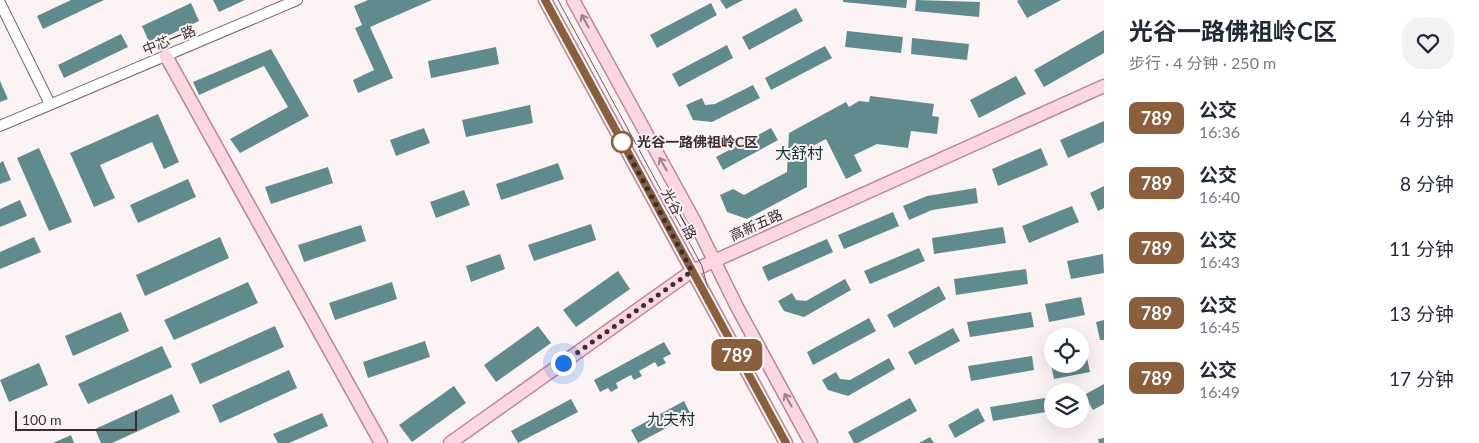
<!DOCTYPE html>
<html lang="zh">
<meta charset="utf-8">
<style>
:root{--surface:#fff;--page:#f2f2f3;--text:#1f2937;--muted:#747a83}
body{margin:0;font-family:Lato,"Noto Sans SC",sans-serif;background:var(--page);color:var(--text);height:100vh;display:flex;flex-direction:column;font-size:19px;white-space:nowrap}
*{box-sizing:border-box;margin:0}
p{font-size:16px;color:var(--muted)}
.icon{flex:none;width:28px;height:28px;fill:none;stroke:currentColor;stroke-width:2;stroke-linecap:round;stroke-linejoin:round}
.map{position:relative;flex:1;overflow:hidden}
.panel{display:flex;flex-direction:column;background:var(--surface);width:375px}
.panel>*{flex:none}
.badge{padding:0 10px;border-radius:8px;font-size:18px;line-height:32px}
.buttons{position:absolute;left:1044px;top:328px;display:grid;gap:10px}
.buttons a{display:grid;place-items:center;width:45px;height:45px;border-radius:50%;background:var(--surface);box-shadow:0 5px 20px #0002;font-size:25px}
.scale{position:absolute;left:15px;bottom:12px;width:122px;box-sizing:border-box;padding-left:5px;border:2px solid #3d2d31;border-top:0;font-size:14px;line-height:18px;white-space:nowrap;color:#3d2d31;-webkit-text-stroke:4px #fbf2f4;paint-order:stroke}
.you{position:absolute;width:25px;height:25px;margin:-12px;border:4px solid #fff;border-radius:50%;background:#1a73e8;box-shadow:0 0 0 8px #1a73e833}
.map>.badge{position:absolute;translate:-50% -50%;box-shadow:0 0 0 2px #fff}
.round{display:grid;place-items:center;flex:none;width:52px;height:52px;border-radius:20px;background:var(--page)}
.headline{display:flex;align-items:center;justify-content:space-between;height:85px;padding:0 25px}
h1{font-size:24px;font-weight:700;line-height:38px}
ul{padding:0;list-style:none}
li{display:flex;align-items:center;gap:15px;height:65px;padding:0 25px}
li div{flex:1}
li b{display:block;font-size:19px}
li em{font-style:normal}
li .badge{min-width:55px;font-weight:700;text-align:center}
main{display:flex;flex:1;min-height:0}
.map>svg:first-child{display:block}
.building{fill:#608b8d}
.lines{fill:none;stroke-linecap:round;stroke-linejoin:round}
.minor-casing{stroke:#836069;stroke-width:12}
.major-casing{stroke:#b88995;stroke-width:15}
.minor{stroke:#fff;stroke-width:10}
.major{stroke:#fcd6e0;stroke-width:12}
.tram{stroke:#6b5d61;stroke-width:1}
.oneway{stroke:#9c8288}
.line-casing{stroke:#fff;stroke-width:11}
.line{stroke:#8b5e3c;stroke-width:8}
.walk{stroke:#3d2d31;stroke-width:5;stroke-dasharray:0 9}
.stop-dot{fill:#fff;stroke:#8b5e3c;stroke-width:2.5}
.labels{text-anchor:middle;stroke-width:4;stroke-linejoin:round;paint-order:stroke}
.street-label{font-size:14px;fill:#3d2d31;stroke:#fbf2f4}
.stop-label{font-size:14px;font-weight:bold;fill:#3d2d31;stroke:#fbf2f4;text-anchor:start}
.quarter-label{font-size:16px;fill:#0e3233;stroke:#fbf2f4}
</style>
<main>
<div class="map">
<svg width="1104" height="443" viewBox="0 0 1104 443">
<rect width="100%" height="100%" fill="#fbf2f4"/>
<path class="building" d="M71 0H104L43 29 37 16Z
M213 0H245L219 12Z
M368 0H432L370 27 393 78 358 93 353 80 374 70 355 28 362 25 354 6Z
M720 0H743L726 9Z
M843 0H907L906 8 843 2Z
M916 0 980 2 979 17 915 11Z
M1019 0H1061L1027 18 1017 1Z
M191 3 199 21 150 44 142 26Z
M711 3 717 15 657 48 650 35Z
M796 8 803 21 749 50 742 37Z
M1104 30V53L1044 87 1034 70Z
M847 31 903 37 901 53 845 47Z
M121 34 128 47 64 78 58 65Z
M912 38 969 44 967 60 911 54Z
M727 45 733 58 679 87 672 74Z
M825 46 832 58 771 90 765 78Z
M496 47 499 64 431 78 428 61Z
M271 49 309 116 240 153 230 139 288 107 264 66 199 95 193 82Z
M1016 76 1026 94 979 118 970 100Z
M0 81 8 99 0 102Z
M753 85 760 98 712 122 693 120 686 105 702 98 705 105 715 104Z
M870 96 934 104 932 116 939 117 937 134 911 131 908 148 877 144 854 155 862 171 846 179 826 139 807 149V187L747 219 727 212 720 195 733 189 744 195 787 172 789 133 846 102 849 107 859 101 869 102Z
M530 105 533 123 466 137 462 120Z
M158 114 179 162 164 169 152 142 100 165 115 198 94 207 70 153Z
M1104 121V142L1068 158 1060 140Z
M424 128 430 143 396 156 390 140Z
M771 128 778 140 723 170 716 157Z
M39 148 72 222 49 231 17 158Z
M1041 148 1048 165 998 186 992 169Z
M3 161 11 180 0 184V163Z
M558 163 564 179 501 200 496 184Z
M328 167 333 183 271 204 265 187Z
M188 179 196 197 138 223 130 205Z
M1104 186V208L1098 211 1090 193Z
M976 188 978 203 932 210 909 220 903 206 927 196Z
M464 190 470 205 436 218 430 202Z
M20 200 27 216 0 227V209Z
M1072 206 1079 222 1029 243 1022 226Z
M893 212 899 226 844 249 838 235Z
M591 224 596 240 534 261 528 245Z
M361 225 366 241 304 262 298 245Z
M1003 227 1006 243 934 254 932 238Z
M34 237 41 252 0 269V252Z
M220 237 229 258 145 296 136 275Z
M827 239 833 252 768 281 762 267Z
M919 248 925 261 870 284 864 271Z
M500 254 505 269 471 282 466 266Z
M1103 254 1104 273 1071 279 1067 261Z
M1026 269 1028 284 956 295 954 279Z
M618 271 630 289 576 327 563 310Z
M845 279 851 290 804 317 784 311 778 301 792 293 796 300 806 301Z
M248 282 258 303 174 340 164 320Z
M392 282 397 299 335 320 329 303Z
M939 286 946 299 894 328 887 315Z
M1081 297 1085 315 1049 322 1045 304Z
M121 312 129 331 73 356 65 336Z
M1031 312 1034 327 970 337 967 322Z
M869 318 876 331 813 365 807 352Z
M1104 320V340H1100L1096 322Z
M275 326 284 347 200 384 191 364Z
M538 326 551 343 496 382 484 365Z
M953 328 960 341 915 365 908 352Z
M425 341 430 357 368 378 363 362Z
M664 342 671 354 663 358 666 363 658 367 655 362 639 371 642 376 634 380 631 375 616 383 618 388 611 392 608 388 600 392 594 380Z
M162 346 172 367 88 404 78 384Z
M1086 353 1090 372 1054 379 1051 364H1080V355Z
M1032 356 1034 370 971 381 968 366Z
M889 358 895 369 848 396 828 390 822 380 836 372 840 379 850 380Z
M39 363 48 385 9 402 0 380Z
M289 370 297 388 220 423 212 405Z
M1104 384V404L1093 410 1084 395Z
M454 386 466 403 412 442 399 425Z
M172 394 180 412 112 443H101L95 429Z
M1051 397 1052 411 993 421 990 407Z
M910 398 917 411 858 443H854L848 432Z
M571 399 578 412 518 443 511 431Z
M684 401 691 415 638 443 631 430Z
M978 408 985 421 955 438 948 425Z
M322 413 328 426 289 443H278L273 434Z
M71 435 74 443H53Z
M930 437 934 443H919Z
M1104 438V443H1099L1098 439Z"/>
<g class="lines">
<g class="minor-casing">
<path id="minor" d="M0 3 50 104
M0 126 297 0"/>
</g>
<g class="major-casing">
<path id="major" d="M545 0 786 443
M573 0 695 222 737 307 811 443
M166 56 381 443
M450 443 692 271 1104 86"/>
</g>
<use href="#minor" class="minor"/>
<use href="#major" class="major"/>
<path class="tram" d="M558 0 702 266 711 301 789 443"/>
</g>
<defs><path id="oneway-shaft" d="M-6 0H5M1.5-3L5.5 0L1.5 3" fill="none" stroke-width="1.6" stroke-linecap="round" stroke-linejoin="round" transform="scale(1.25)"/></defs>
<g class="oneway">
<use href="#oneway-shaft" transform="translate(585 21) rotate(-119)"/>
<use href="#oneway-shaft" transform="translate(663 164) rotate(-119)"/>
<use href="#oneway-shaft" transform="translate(788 400) rotate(-119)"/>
</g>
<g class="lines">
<g class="line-casing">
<path id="line" d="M545 0 786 443"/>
</g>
<use href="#line" class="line"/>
<path class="walk" d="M563 363 692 271 622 142"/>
</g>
<circle class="stop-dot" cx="622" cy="142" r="10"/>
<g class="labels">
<g class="street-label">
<text transform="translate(169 40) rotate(-22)" y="5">中芯一路</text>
<text transform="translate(679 214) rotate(61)" y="5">光谷一路</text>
<text transform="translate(756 225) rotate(-24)" y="5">高新五路</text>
</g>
<g class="stop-label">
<text x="637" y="147">光谷一路佛祖岭C区</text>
</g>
<g class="quarter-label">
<text x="799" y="159">大舒村</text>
<text x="671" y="425">九夫村</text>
</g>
</g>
</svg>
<div class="buttons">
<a><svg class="icon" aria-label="locate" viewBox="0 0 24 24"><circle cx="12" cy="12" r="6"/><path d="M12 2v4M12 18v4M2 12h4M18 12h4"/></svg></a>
<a><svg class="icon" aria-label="layers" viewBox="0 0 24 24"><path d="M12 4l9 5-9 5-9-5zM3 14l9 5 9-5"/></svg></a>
</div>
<div class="scale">100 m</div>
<div class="you" style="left:563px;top:363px"></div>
<b class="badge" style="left:737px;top:355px;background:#8b5e3c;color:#fff">789</b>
</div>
<section class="panel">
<div class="headline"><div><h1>光谷一路佛祖岭C区</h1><p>步行 · 4 分钟 · 250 m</p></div><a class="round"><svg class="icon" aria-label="heart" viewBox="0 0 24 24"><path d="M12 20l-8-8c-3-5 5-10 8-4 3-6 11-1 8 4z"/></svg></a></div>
<ul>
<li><span class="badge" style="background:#8b5e3c;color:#fff">789</span><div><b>公交</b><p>16:36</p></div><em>4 分钟</em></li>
<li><span class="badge" style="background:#8b5e3c;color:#fff">789</span><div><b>公交</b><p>16:40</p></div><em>8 分钟</em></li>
<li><span class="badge" style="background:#8b5e3c;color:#fff">789</span><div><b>公交</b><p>16:43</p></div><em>11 分钟</em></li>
<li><span class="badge" style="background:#8b5e3c;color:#fff">789</span><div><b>公交</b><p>16:45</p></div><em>13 分钟</em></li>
<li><span class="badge" style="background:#8b5e3c;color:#fff">789</span><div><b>公交</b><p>16:49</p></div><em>17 分钟</em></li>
</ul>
</section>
</main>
